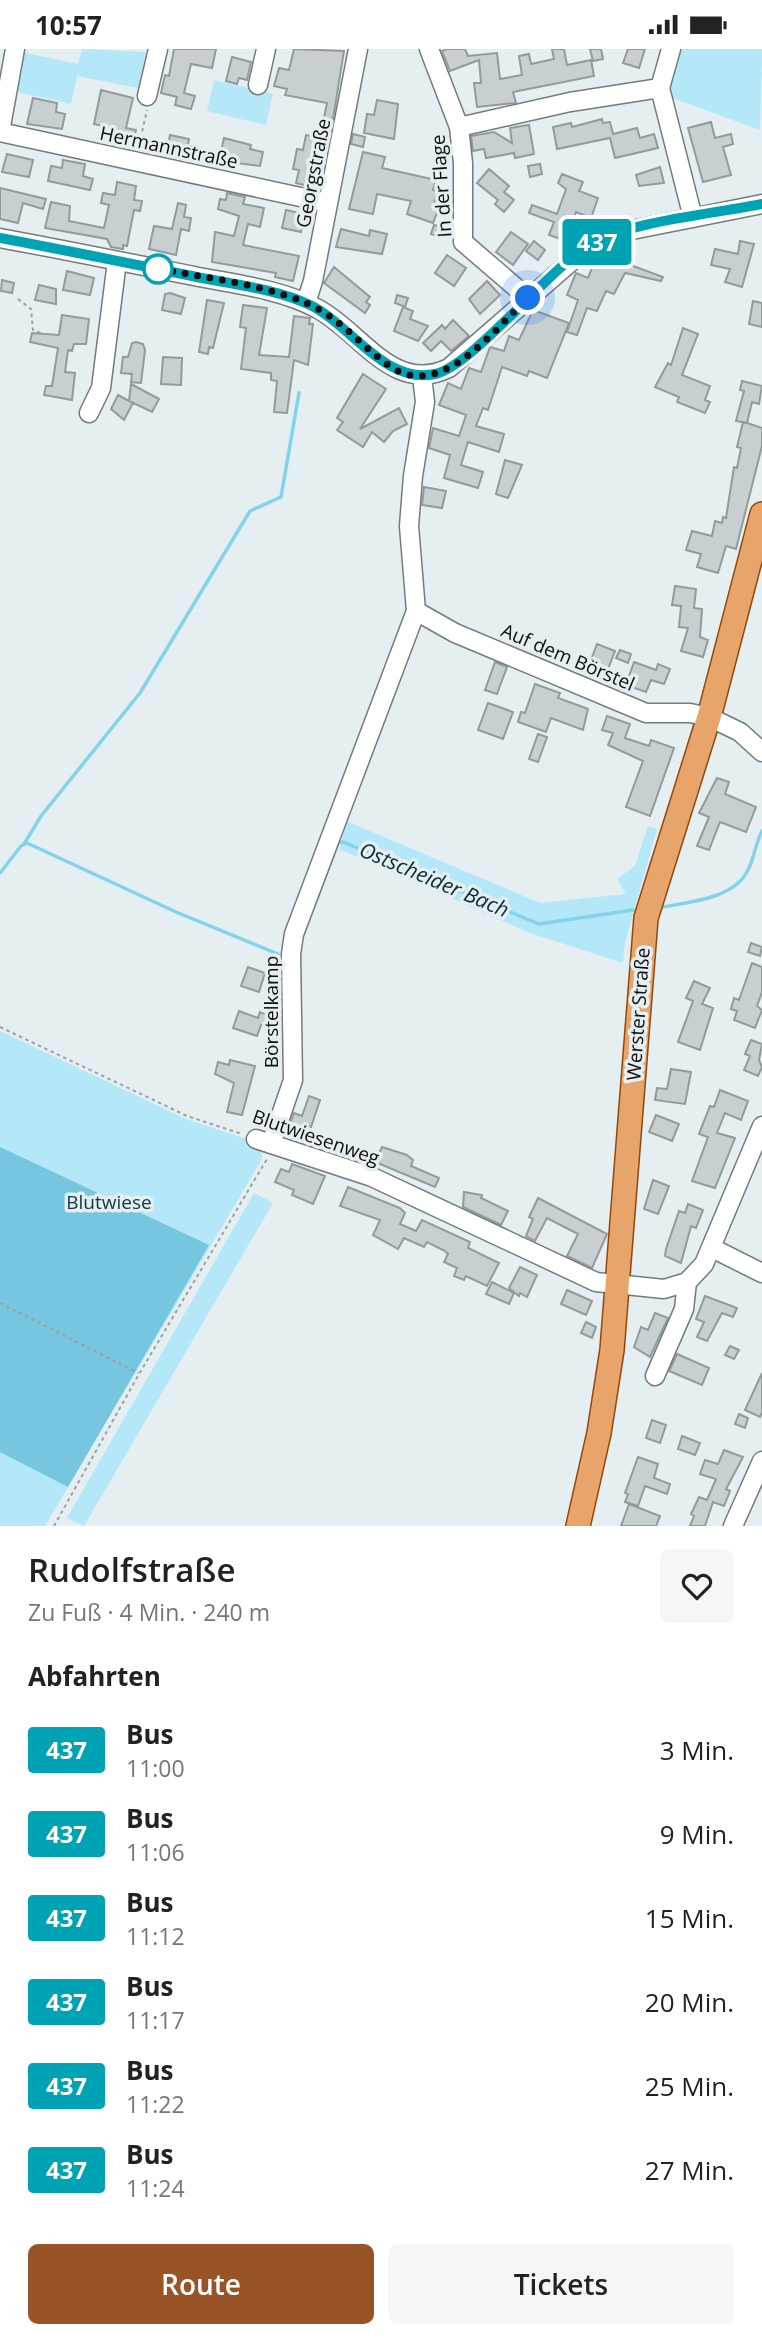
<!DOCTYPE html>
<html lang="de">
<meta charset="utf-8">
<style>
:root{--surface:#fff;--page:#f6f6f6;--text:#222;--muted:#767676;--accent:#985327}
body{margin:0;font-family:"Open Sans",sans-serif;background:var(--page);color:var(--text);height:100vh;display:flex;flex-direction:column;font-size:26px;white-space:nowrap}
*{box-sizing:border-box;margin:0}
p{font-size:23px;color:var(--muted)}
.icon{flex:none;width:38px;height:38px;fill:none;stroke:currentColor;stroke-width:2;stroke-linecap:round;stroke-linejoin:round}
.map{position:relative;height:1477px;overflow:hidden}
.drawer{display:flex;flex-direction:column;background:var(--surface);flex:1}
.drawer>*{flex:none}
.badge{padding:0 14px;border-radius:5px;font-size:24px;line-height:46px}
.you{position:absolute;width:35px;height:35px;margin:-18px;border:5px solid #fff;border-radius:50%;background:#1a73e8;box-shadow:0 0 0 10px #1a73e833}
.map>.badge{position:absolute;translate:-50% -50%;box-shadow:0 0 0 4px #fff}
h2{padding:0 28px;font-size:26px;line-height:63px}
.round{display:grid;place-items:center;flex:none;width:74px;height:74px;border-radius:10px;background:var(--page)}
.summary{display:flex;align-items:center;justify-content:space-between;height:119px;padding:0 28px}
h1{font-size:33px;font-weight:600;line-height:52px}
.primary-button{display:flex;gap:14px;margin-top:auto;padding:14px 28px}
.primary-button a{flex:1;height:80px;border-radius:10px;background:var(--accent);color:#fff;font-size:28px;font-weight:600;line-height:80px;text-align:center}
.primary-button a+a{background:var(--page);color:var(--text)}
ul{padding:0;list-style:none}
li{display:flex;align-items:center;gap:21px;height:84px;padding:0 28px}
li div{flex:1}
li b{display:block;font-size:26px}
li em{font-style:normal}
li .badge{min-width:77px;font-weight:700;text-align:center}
.status{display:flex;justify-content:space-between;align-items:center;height:49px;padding:0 35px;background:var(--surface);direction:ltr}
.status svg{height:19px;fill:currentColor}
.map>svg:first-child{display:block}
.green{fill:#b4e8f9}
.forest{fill:#76c6df}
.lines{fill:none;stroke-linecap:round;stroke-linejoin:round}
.stream{stroke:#82d3eb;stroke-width:3.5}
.building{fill:#c7cfd1;stroke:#939a9d;stroke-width:2}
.minor-casing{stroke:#747b7e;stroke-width:21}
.major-casing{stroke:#91490a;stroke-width:26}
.path{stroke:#9aa1a2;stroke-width:2;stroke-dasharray:3.5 3.5;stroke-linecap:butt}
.minor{stroke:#fff;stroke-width:18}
.major{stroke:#e8a56b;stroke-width:23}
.line-casing{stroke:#fff;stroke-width:16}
.line{stroke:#00a3b4;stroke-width:10}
.walk{stroke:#0c0e0f;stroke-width:7;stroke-dasharray:0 12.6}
.stop-dot{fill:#fff;stroke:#00a3b4;stroke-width:3.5}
.labels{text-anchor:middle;stroke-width:7;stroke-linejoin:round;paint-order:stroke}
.street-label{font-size:19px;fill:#0c0e0f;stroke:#e5eef0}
.park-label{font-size:19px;fill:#103741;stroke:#e5eef0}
.water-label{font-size:21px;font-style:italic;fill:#062e39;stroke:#e5eef0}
</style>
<div class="status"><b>10:57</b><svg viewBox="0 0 49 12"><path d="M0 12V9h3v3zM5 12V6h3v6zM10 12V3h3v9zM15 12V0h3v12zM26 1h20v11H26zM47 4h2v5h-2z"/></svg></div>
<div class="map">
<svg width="762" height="1477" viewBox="0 0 762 1477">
<rect width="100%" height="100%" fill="#e5eef0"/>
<path class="green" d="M82 0 146 3 138 39 77 27 71 55 9 41 17 2 78 15Z
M678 0H762L760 81 670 48 668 28Z
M214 31 273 45 266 76 207 62Z
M346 772 540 854 626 845 617 830 635 817 648 777 657 780 625 893 623 914 530 884 342 801 339 803Z
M0 982 186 1070 262 1095V1110L45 1477H0Z
M254 1144 273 1154 84 1477 67 1469Z"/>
<path class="forest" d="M0 1098 209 1196 68 1438 0 1403Z"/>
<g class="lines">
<path class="stream" d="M24 795 41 767 140 644 250 462 281 448 299 344
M0 824 21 797 27 794 176 863 278 905
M663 858C689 853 732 850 747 823 754 811 755 795 762 782
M301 891 338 794 343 793 539 875 633 861"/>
</g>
<path class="building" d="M174 0H216L212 19 191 15 184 44 195 47 191 60 175 56 177 48 161 44 165 26 169 27Z
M294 0 344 2 333 70 324 69 327 54 285 46 287 40 274 37 279 19 289 21Z
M447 0H465L468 7 497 4 500 30 522 26 519 7 529 5 531 15 554 10 552 0H564L567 16 591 11 594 27 513 43 516 54 477 58 474 34H481L479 11 450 22 442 2Z
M590 0H601L603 10 593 12Z
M628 0H645L639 19 623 14Z
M232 8 251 13 247 31 239 29 237 35 226 32Z
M101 41 133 49 126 79 136 81 133 96 105 90 107 78 94 75Z
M33 49 57 54 56 63 65 65 62 80 27 75Z
M377 51 398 55 394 90 364 84 367 65 374 66Z
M602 70 603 74 610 73 613 85 637 79 640 89 654 85 658 99 615 109 610 89 557 100 553 78 571 74 572 78Z
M711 73 715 89 731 85 733 95 723 98 731 126 703 133 688 79Z
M529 76 534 105 515 109 514 104 486 109 484 100 473 102 471 87 494 83 512 94 510 79Z
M353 85 365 88 363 98 351 95Z
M170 86 189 90 186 106 167 103Z
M306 86 329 90 327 100 321 98 316 120 320 121 316 139 296 134 299 121 293 120 297 100 303 101Z
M224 89 251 96 250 100 263 103 260 117 219 112Z
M363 103 385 108 382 119 436 131 433 141 438 143 434 154 440 156 433 174 407 165 411 152 377 145 373 165 349 160Z
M7 105 33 111 29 128 2 123Z
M63 111 85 115 83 127 93 130 90 141 48 132 51 117 62 119Z
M540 115 542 125 530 128 528 117Z
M660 118 664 134 639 137 636 126Z
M489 120 509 137 504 143 514 151 504 163 495 155 498 151 477 134Z
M562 125 583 133 579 142 598 149 591 169 576 163 566 192 549 186 554 173 529 164 532 156 557 165 566 140 558 134Z
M117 133 136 137 134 151 142 152 140 162 134 161 127 197 123 196V200L111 198 107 190 45 179 51 153 70 157 69 172 104 179 109 156 101 154 103 144 115 146Z
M0 139 46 150 43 160 23 154 18 174 0 170Z
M227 144 245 148 243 155 264 159 260 178 248 175 243 196 299 207 293 232 275 228 276 224 212 213 215 183 234 187 239 167 218 160 220 150 226 151Z
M178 154 186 156 184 168 191 169 189 182 181 180 176 206 149 200 154 177 172 180Z
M286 161 304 165 301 183 282 179Z
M434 176 445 179 442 188 431 185Z
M341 180 369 187 370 181 387 185 382 205 336 198Z
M511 183 528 195 513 216 496 203Z
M534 192 545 201 538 211 526 202Z
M740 192 754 195 742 238 725 233 730 220 711 216 715 200 738 205Z
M601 205 663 228 661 232 625 224 614 245 606 242 597 262 587 259 577 286 567 283 578 251 567 246 576 224 588 229 597 206Z
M447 206 466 219 454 237 435 224Z
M334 218 370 248 366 253 370 256 365 264 324 234Z
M67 222 94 229 90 246 63 241Z
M2 231 14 234 12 244 1 242Z
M487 232 500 246 480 265 469 250Z
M39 236 56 240V255L35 251Z
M170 244 185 249 181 265 162 261 165 245Z
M397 246 408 249 405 258 395 254Z
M207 251 224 254 213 299 209 298 208 305 199 303Z
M753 252 762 254V278L749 275Z
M243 256 267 259 259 306 289 308 294 267 310 269 309 275H313L308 316 294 311 287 364 274 363 277 332 271 331V324L241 320 246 279 240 278Z
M403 258 413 262 410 270 428 277 418 292 394 282Z
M533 261 569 274 547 329 529 322 527 327 502 318 488 361 483 359 476 377 504 385 499 403 468 393 461 416 483 423 478 439 444 429 450 406 429 399 433 379 459 387 466 366 439 356 448 334 461 340 469 319 481 323 490 298 504 302 509 287 519 291Z
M62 266 89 270 86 295H74L72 302 68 301 65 323 75 324 72 351 44 346 46 337H52L58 299 30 293 32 284 59 286Z
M453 271 469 287 451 302 441 292 431 302 423 294 442 276 445 280Z
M683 279 698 285 682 326 710 337 705 351 710 353 705 364 677 353 679 348 655 338 668 314 671 316Z
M136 293 143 295 145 301 141 334 131 333 132 325 121 324 123 308H128L132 294Z
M163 308 182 309 181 336 161 335Z
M363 325 386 340 360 380 399 359 407 375 393 382 384 393 372 383 363 398 337 381 343 373 337 369Z
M742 332 762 337 759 355 752 353 747 374 762 379V397L736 500 726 497 718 524 697 518 701 505 686 501 692 482 712 487 715 472 722 474 723 468 726 469 734 418 737 419 741 399 737 398 743 373 747 374 736 372 744 342 740 341Z
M131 335 159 350 152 363 129 352Z
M118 346 133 354 124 371 111 360Z
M505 411 522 416 508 449 496 445Z
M424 438 446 442 442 459 422 456Z
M675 537 696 540 694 559 702 560 700 588 708 591 703 608 681 602 688 579 679 578 681 557 672 556Z
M597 595 615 602 606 625 588 619Z
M620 601 631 605 628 614 616 609Z
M495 613 507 618 497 645 485 641Z
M634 613 656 621 658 615 670 620 664 635 651 631 646 643 626 636Z
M535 635 560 644 558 649 588 660 583 681 551 669 546 683 518 673 521 663 525 664Z
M488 654 513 663 503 690 478 681Z
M607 667 630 675 625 689 649 697 651 691 674 699 650 767 626 758 643 712 608 696 613 684 602 681Z
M538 685 547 688 538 713 529 710Z
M717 729 729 733 725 745 756 758 746 783 720 773 709 801 697 797 709 768 699 764Z
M751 894 762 898 760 907 748 903Z
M752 914 762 918V943L757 957 762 961 755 979 734 971 737 962 731 960 734 949 739 951Z
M248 918 265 924 259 943 241 937Z
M694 932 710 939 702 955 713 959 700 1001 678 993 693 952 686 949Z
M239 962 258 969 260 963 275 969 272 979 261 976 257 987 233 979Z
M751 991 762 995 759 1011 762 1018 758 1027 744 1021 750 1007 745 1005Z
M230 1011 255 1017 242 1066 227 1063 234 1034 215 1025 218 1013 229 1016Z
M671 1020 691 1023 685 1055 655 1051 657 1039 667 1040Z
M720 1041 748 1052 741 1071 725 1064 717 1084 735 1089 715 1139 692 1132 708 1088 699 1085 710 1057 714 1058Z
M309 1047 320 1051 311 1078 307 1076 301 1089 287 1083 294 1064 302 1067Z
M656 1066 679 1075 672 1092 649 1083Z
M382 1098 407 1106 413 1111 411 1117 439 1129 435 1138 375 1113Z
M292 1115 325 1127 313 1155 292 1146 294 1141 275 1133 281 1120 289 1123Z
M653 1131 669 1137 658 1165 644 1160Z
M348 1138 400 1159 405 1164 400 1175 416 1182 422 1171 470 1193 468 1199 499 1214 487 1237 466 1227 464 1231 454 1227 457 1219 444 1213 448 1205 445 1202 427 1193 424 1198 404 1189 398 1200 373 1186 380 1171 340 1157Z
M464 1143 482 1146 481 1149 508 1162 501 1176 463 1158Z
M538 1149 607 1185 592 1219 567 1207 578 1185 547 1169 535 1192 526 1187 533 1170 529 1168Z
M688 1155 703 1161 696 1179 691 1177 681 1214 665 1207 666 1200 679 1162 685 1164Z
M520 1218 537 1226 527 1248 520 1244 519 1247 509 1239Z
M492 1233 514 1244 509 1255 486 1245Z
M567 1241 592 1252 586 1266 561 1255Z
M705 1247 737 1259 733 1268 722 1264 707 1292 697 1288 704 1273 696 1270Z
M655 1264 668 1269 650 1308 634 1298 641 1278 648 1281Z
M586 1273 596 1278 592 1289 581 1284Z
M730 1297 739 1301 734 1310 725 1306Z
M677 1305 709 1319 702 1336 669 1322Z
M762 1324V1363L760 1368 745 1361Z
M739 1365 748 1369 745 1379 735 1375Z
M652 1371 666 1376 660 1394 646 1389Z
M682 1387 700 1394 695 1406 678 1400Z
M724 1401 743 1408 726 1440 730 1442 724 1457 713 1453 705 1477H690L694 1467 691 1465 699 1448 707 1451 716 1430 700 1425 705 1411 718 1415Z
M638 1408 658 1415 654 1429 670 1435 667 1445 645 1437 638 1457 625 1453 628 1445 625 1444Z
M629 1455 660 1467 656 1477H621Z"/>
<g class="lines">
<g class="minor-casing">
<path id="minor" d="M429 0 459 78 463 114V193L528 249
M671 0 660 39 693 169
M258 36 266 0
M147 47 158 0
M459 78 570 53 660 39
M0 83 328 154
M0 83 15 0
M0 189C65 201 129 214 194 227 234 235 281 240 318 260 361 283 393 346 449 319L589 197 632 181 762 155
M306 254 313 232 358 0
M89 364 101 339 117 212
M416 562 455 584 646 664H690L709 668 740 683 762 703
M256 1090 372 1128 596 1233 664 1240 687 1233 704 1215 762 1077
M271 1095 293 1031 291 905 294 885 416 562 409 477 413 427 425 353 422 327
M712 1199 762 1224
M655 1327 684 1260 687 1233
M733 1477 762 1412"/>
</g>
<g class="major-casing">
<path id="major" d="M578 1477 599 1384 612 1301 646 869 709 668 762 465"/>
</g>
<path class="path" d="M139 96 147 61
M18 250 31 260 33 281 43 285
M0 978 187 1067 242 1085
M0 1254 138 1324
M54 1477 139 1325 267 1110"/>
<use href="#minor" class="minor"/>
<use href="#major" class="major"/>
</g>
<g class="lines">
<g class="line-casing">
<path id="line" d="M0 189C64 201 128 214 192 227 230 235 274 239 310 256 350 275 385 336 435 325 472 317 547 222 588 197 628 172 714 165 762 155"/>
</g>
<use href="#line" class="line"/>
<path class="walk" d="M158 220 153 219C201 228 279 237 320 261 346 276 366 301 391 318 442 352 494 280 528 249"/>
</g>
<circle class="stop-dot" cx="158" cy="220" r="14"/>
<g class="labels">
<g class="street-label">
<text transform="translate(169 98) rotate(12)" y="7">Hermannstraße</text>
<text transform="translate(313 124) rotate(-79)" y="7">Georgstraße</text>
<text transform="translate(441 137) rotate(-94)" y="7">In der Flage</text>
<text transform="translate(568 608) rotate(23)" y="7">Auf dem Börstel</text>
<text transform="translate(271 963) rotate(-90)" y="7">Börstelkamp</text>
<text transform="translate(638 965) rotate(-86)" y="7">Werster Straße</text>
<text transform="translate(316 1088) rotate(19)" y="7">Blutwiesenweg</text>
</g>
<g class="park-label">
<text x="109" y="1160">Blutwiese</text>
</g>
<g class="water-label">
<text transform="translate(434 831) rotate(23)" y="7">Ostscheider Bach</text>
</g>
</g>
</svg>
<div class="you" style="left:528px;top:249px"></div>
<b class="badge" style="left:597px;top:193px;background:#00a3b4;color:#fff">437</b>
</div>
<section class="drawer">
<div class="summary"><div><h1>Rudolfstraße</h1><p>Zu Fuß · 4 Min. · 240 m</p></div><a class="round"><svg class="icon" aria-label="heart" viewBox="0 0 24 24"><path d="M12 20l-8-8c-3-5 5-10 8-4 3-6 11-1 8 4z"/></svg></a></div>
<h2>Abfahrten</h2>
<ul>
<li><span class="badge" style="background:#00a3b4;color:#fff">437</span><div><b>Bus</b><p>11:00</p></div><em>3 Min.</em></li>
<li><span class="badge" style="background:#00a3b4;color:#fff">437</span><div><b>Bus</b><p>11:06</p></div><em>9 Min.</em></li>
<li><span class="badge" style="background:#00a3b4;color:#fff">437</span><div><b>Bus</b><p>11:12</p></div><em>15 Min.</em></li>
<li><span class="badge" style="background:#00a3b4;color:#fff">437</span><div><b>Bus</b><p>11:17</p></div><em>20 Min.</em></li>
<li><span class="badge" style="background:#00a3b4;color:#fff">437</span><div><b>Bus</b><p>11:22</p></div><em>25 Min.</em></li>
<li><span class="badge" style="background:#00a3b4;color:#fff">437</span><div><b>Bus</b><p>11:24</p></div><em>27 Min.</em></li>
</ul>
<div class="primary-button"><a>Route</a><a>Tickets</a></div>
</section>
